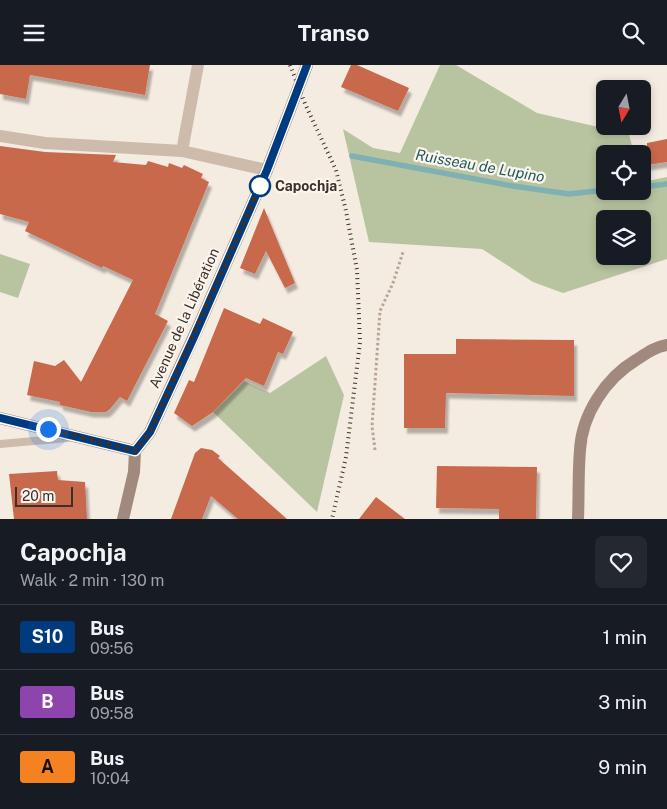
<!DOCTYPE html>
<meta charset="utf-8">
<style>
:root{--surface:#171b24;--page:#242831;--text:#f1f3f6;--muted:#9ea1a6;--line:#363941}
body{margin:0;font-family:"Public Sans",sans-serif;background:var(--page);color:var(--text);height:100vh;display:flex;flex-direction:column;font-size:19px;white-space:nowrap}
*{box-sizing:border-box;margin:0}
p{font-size:16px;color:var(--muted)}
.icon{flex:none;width:28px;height:28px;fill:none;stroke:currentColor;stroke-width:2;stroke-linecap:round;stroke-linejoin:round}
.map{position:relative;height:454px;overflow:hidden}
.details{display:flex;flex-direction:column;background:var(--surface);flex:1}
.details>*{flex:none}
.badge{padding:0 10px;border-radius:4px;font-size:18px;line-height:32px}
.needle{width:32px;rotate:190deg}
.fabs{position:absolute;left:596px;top:15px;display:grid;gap:10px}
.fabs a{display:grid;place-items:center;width:55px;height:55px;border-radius:8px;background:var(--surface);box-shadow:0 2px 8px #0003;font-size:25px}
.scale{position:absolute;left:15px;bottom:12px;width:58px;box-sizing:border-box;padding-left:5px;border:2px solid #3b302b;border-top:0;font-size:14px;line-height:18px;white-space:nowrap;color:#3b302b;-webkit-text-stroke:4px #fbf5ee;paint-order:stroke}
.you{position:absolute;width:25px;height:25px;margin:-12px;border:4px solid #fff;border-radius:50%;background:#1a73e8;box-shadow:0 0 0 8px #1a73e833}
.map>.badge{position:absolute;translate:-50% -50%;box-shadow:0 0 0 2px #fff}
.round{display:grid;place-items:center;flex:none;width:52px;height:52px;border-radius:8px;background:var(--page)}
.headline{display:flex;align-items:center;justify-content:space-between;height:85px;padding:0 20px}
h1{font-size:24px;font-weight:700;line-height:38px}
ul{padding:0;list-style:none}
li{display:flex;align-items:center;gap:15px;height:65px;padding:0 20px;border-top:1px solid var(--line)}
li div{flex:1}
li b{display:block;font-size:19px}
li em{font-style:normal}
li .badge{min-width:55px;font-weight:700;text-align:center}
header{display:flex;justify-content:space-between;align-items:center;height:65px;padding:0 20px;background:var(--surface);font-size:22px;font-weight:700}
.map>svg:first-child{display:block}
.green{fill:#b8c4a0;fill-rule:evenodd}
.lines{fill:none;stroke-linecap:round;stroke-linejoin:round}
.stream{stroke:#7fb0b2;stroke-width:5.5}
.building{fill:#c8694b;filter:url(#shadow)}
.path{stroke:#b9a596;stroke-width:3;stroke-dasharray:2.5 2.5;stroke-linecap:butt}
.service{stroke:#cdbbac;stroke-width:8}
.minor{stroke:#cdbbac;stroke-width:12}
.secondary{stroke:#a18a7d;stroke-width:12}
.rail{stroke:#3b302b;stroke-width:4;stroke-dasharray:1 4;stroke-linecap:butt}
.line-casing{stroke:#fff;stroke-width:11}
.line{stroke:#003b80;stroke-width:8}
.walk{stroke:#3b302b;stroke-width:5;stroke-dasharray:0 9}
.stop-dot{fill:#fff;stroke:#003b80;stroke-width:2.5}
.labels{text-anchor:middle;stroke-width:4.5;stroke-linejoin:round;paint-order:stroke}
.stop-label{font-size:14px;font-weight:bold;fill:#3b302b;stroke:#fbf5ee;text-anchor:start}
.street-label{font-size:14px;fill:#3b302b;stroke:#fbf5ee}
.water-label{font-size:15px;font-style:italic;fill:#1f5a5e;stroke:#fbf5ee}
</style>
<header><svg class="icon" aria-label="menu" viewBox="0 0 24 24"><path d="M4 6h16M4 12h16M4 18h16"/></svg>Transo<svg class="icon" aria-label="search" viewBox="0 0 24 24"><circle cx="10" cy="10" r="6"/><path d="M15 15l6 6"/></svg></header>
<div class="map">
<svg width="667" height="454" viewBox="0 0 667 454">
<defs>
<filter id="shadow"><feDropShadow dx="3" dy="5.5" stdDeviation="1" flood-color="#0004"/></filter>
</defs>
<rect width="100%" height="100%" fill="#f4ebe1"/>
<path class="green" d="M440 0H456L537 48 629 69 634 89H605V126H642L643 117 667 112V194L563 228 533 217 482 184 369 177 343 64 373 83 400 88ZM605 154H642V191H605Z
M0 189 30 199 18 233 0 227Z
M326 291 344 330 317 447 213 347 244 316 270 328Z"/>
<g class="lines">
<path class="stream" d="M352 91 513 121 569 129 605 125
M642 122 667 119"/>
</g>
<path class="building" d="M0 0H150L145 30 30 10 26 34 0 29Z
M351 0H357L409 23 398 46 341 22Z
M667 74V97L647 100V78Z
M0 81 45 87 116 90 113 97 146 100 148 96 168 102 169 98 182 103 184 100 203 109 201 113 209 117 155 249 168 256 127 336 120 332 110 344 106 347H91L60 340V337L27 330 34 296 55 301 64 295 81 317 133 215 103 201 102 203 25 166 29 157 0 149Z
M264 143 295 218 285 223 266 186 255 209 240 203Z
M224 243 260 259 263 253 293 267 283 289 278 287 264 321 246 313 213 347 192 361 174 348 189 315 194 317Z
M456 274 574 275V331L446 328 445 363H404V289H456Z
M201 383 212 385 220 391 218 393 287 454H238L211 431 202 454H171L195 388Z
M437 401 537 402 536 454H499V444L436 443Z
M57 406 58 415 85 417 87 454H14L9 409Z
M376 432 405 454H359Z"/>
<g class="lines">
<path class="path" d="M375 385 372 361 380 246 393 218 403 187"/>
<path class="service" d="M0 379 68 373"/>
<path class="minor" d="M0 71 45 78 182 86 267 105
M182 86 198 0"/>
<path class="secondary" d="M0 353 135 386
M135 386 150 367 200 258 267 105 307 0
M123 454 134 407 135 386
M578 454C579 431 578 408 580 385 582 349 606 313 636 295 647 288 655 282 667 280"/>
<path class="rail" d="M290 0 306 41 336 105 346 146 357 205 360 277 346 392 332 454"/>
</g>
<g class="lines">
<g class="line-casing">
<path id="line" d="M0 353 135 386 150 367 194 272 267 105 307 0"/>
</g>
<use href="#line" class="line"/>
<path class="walk" d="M48 364 135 386 150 367 260 121"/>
</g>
<circle class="stop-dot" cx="260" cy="121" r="10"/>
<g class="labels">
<g class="stop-label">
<text x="275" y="126">Capochja</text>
</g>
<g class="street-label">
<text transform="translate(184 253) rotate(-66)" y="5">Avenue de la Libération</text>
</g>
<g class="water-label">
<text transform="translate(480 101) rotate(10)" y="5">Ruisseau de Lupino</text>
</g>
</g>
</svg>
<div class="fabs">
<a><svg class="needle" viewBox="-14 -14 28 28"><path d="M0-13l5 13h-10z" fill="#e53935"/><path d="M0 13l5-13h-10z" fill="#9ea1a6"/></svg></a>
<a><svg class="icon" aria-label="locate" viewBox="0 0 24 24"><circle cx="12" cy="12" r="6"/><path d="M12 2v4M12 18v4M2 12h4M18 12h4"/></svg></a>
<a><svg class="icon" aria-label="layers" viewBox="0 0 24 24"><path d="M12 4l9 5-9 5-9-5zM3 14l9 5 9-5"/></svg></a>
</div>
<div class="scale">20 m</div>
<div class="you" style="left:48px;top:364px"></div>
</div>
<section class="details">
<div class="headline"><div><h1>Capochja</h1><p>Walk · 2 min · 130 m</p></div><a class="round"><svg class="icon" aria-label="heart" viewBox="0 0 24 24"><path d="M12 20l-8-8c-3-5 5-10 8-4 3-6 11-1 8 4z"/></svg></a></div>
<ul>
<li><span class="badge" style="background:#003b80;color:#fff">S10</span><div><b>Bus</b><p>09:56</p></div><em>1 min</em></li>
<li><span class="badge" style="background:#8e44ad;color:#fff">B</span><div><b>Bus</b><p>09:58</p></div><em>3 min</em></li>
<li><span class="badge" style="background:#f58220;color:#111">A</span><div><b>Bus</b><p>10:04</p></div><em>9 min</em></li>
</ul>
</section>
